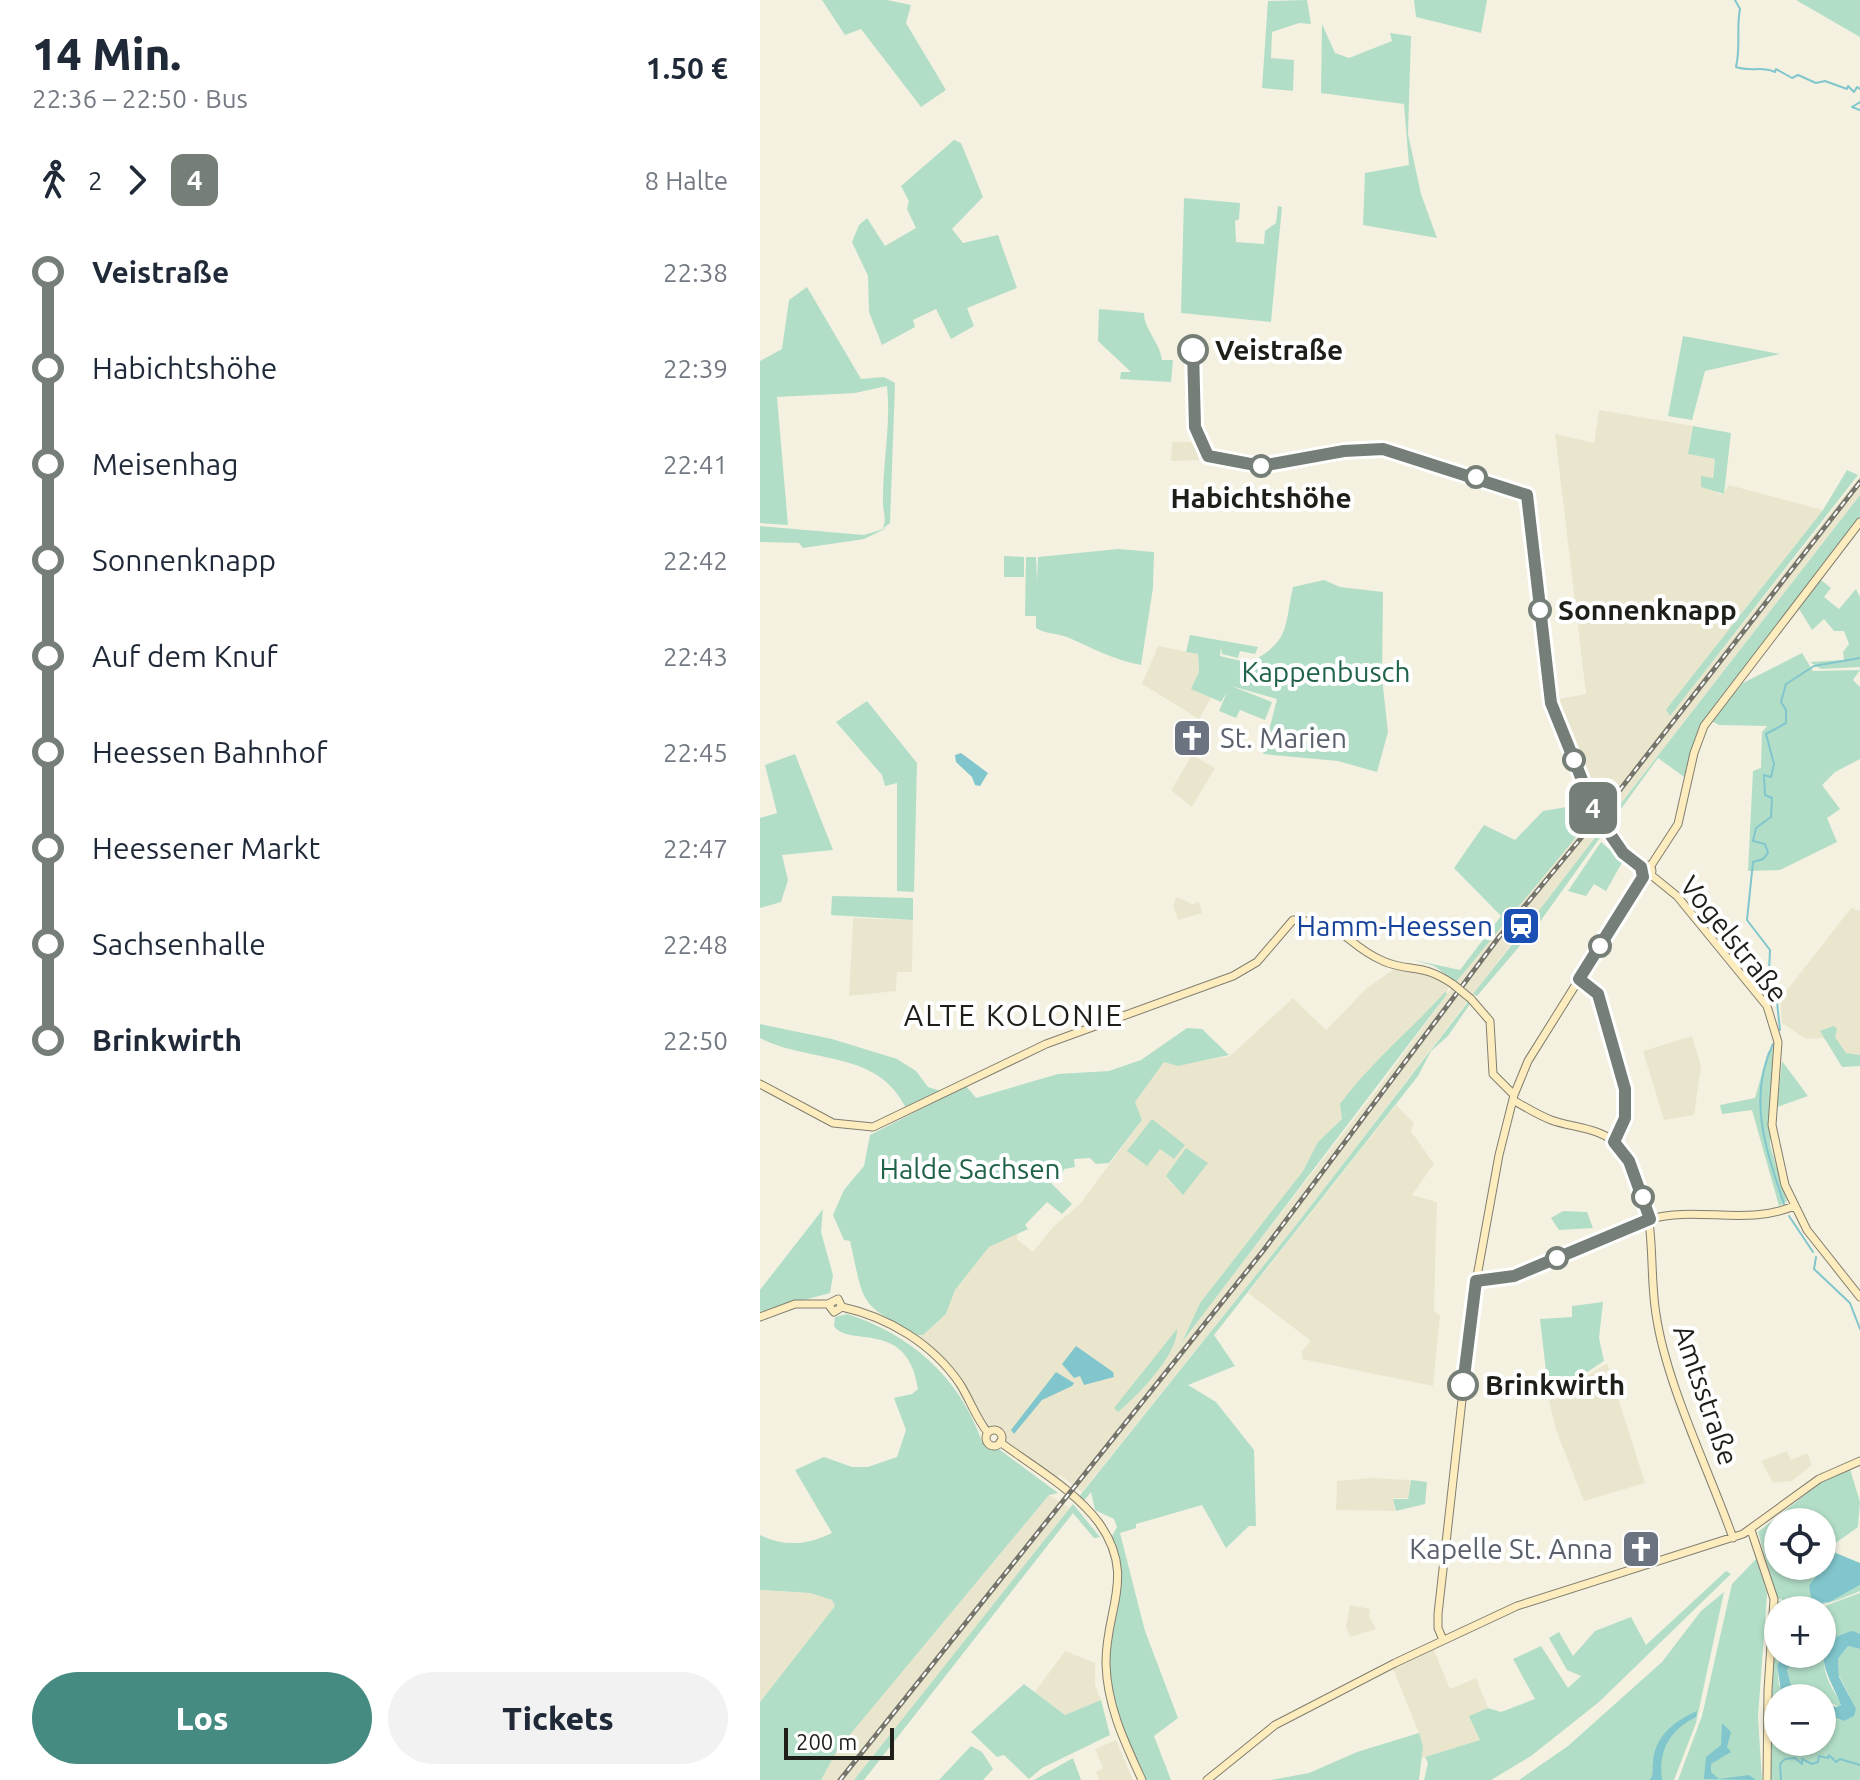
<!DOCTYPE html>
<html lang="de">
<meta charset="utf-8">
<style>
:root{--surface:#fff;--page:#f2f2f3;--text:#1f2937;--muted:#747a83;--accent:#458b82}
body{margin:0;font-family:Ubuntu,sans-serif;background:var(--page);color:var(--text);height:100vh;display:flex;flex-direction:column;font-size:30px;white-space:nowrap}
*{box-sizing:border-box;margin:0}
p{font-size:26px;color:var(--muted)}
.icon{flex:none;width:44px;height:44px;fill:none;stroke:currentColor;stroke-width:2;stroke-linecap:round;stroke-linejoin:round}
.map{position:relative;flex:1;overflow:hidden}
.sheet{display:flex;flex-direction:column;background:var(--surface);width:760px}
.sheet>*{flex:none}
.badge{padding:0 16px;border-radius:12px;font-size:28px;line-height:52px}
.controls{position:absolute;left:1004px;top:1508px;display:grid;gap:16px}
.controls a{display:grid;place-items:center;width:72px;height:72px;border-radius:50%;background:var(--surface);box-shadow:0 2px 6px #0004;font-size:40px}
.scale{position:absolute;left:24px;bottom:20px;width:110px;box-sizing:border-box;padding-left:8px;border:4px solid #1f1e18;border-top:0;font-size:22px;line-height:28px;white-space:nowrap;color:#1f1e18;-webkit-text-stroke:6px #fff;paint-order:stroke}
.map>.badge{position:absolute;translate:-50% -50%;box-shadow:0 0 0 4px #fff}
.legs{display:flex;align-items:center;gap:12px;height:88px;padding:0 32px;font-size:26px}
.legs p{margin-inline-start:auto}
.headline{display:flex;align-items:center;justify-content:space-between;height:136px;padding:0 32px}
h1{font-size:44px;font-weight:800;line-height:60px}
.button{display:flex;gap:16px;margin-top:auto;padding:16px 32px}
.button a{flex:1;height:92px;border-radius:48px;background:var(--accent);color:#fff;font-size:32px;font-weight:800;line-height:92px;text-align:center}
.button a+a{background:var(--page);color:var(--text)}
ul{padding:0 32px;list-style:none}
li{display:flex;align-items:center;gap:28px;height:96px;font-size:30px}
li i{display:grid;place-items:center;width:12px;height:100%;margin:0 10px;background:currentColor}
li i::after{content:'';width:20px;height:20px;margin:-10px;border:6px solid;border-radius:50%;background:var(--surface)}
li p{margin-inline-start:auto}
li:first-child i{background:linear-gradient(#0000 50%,currentColor 0)}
li:last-child i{background:linear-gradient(currentColor 50%,#0000 0)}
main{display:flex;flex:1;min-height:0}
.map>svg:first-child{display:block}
.built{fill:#eae6ce;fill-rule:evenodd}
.green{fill:#b2dec7;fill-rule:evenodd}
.water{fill:#81c6cc}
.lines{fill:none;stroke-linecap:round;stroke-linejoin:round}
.stream{stroke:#81c6cc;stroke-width:2}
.secondary-casing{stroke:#817e70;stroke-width:9}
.secondary{stroke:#fdecbd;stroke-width:7}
.rail-casing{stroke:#75746a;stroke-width:5}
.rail{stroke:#fff;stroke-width:2;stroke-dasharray:6;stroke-linecap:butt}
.secondary-bridge-casing{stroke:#817e70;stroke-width:9;stroke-linecap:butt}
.secondary-bridge{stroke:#fdecbd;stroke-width:7}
.line-1-casing{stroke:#fff;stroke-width:18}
.line-1{stroke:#757f77;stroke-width:12}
.stop-1-dot{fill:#fff;stroke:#757f77;stroke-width:4}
.labels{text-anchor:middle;stroke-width:8;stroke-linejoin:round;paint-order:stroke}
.stop-label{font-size:28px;font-weight:bold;fill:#1f1e18;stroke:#fff;text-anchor:start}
.park-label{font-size:28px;fill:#216348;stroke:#fff}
.worship-label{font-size:28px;fill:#5b616d;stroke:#fff;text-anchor:start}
.transit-label{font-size:28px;fill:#164399;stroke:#fff;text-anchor:end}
.street-label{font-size:28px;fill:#1f1e18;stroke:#fff}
.neighbourhood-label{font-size:30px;letter-spacing:2px;fill:#1f1e18;stroke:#fff}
</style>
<main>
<section class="sheet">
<div class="headline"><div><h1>14 Min.</h1><p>22:36 – 22:50 · Bus</p></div><b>1.50 €</b></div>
<div class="legs"><svg class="icon" aria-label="walk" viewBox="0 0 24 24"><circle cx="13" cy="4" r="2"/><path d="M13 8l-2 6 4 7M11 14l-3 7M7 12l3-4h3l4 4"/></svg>2<svg class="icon" aria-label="forward" viewBox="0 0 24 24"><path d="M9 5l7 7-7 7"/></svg><b class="badge" style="background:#757f77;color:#fff">4</b><p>8 Halte</p></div>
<ul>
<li><i style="color:#757f77"></i><b>Veistraße</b><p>22:38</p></li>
<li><i style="color:#757f77"></i><span>Habichtshöhe</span><p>22:39</p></li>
<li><i style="color:#757f77"></i><span>Meisenhag</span><p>22:41</p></li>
<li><i style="color:#757f77"></i><span>Sonnenknapp</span><p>22:42</p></li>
<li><i style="color:#757f77"></i><span>Auf dem Knuf</span><p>22:43</p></li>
<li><i style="color:#757f77"></i><span>Heessen Bahnhof</span><p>22:45</p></li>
<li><i style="color:#757f77"></i><span>Heessener Markt</span><p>22:47</p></li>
<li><i style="color:#757f77"></i><span>Sachsenhalle</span><p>22:48</p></li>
<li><i style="color:#757f77"></i><b>Brinkwirth</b><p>22:50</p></li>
</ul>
<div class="button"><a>Los</a><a>Tickets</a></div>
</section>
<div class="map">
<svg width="1100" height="1780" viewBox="0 0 1100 1780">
<rect width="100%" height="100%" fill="#f4f1e1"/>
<path class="built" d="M839 410 933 426 928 454 955 459 951 489 959 494H963L969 485 1063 510 911 703 910 715 1100 476V495L850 817 843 806 838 812 793 700 826 694 795 434 834 443Z
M412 442H435L441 451 439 460 411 461Z
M398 646 438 654 439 672 432 688 451 698 439 719 382 684Z
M432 755 455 768 432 807 411 790Z
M827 825 837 834 778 917 753 942 536 1225 322 1492 300 1475 296 1479 244 1441 237 1428H230L206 1388 157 1335H163L186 1314 195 1290 230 1246 258 1232 257 1239 273 1252 294 1226 320 1204 382 1120 375 1102 397 1066 404 1062 419 1065 470 1056 533 998 566 1030 607 988 634 969 672 977 688 986 687 994 745 919ZM684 998 619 1087 423 1339 440 1303 543 1171 558 1142 582 1119Z
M417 897 432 904 439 902 442 913 418 920 413 905Z
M1091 908 1100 911V1055L1086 1054 1063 1038 1046 1039 1022 1023 1020 999Z
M93 918 153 920 152 972H137L136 991 89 996Z
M932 1036 941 1066 934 1115 904 1120 883 1051Z
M636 1105 654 1123 651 1131 674 1164 652 1195 677 1202 674 1310 680 1316 673 1386 542 1359V1351L551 1341 488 1293Z
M847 1363 885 1483 824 1501 796 1430 789 1401Z
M1027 1451 1031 1460 1047 1453 1052 1465 1032 1481 1013 1483 1001 1461Z
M611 1478 650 1480 648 1498H633L635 1511 576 1510 577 1481Z
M289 1495 310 1508 94 1780H61L77 1749Z
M0 1590 50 1593 72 1600 75 1606 0 1702Z
M590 1605 610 1609 609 1616 616 1629 590 1637 586 1627Z
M674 1650 690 1689 716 1678 728 1708 710 1716 720 1740 659 1759V1733L633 1669Z
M305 1651 335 1663V1685L341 1700 305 1715 275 1692Z
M356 1740 373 1780H339L336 1772 343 1768 335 1749Z"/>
<path class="green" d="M62 0H127L151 5 146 23 186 90 161 107 101 29 85 35Z
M547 0 551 24 539 23 512 32 511 58 534 60 533 91 502 88 508 1Z
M654 0H727L721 33 656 17Z
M1036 0H1100V37Z
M562 24 575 53 589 58 632 41 630 33 651 36 648 134 661 194 677 238 603 225 605 173 649 165 644 104 561 93Z
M194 140 201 143 223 197 192 229 203 243 238 235 257 288 207 308 214 326 191 339 176 309 153 320 155 327 122 345 109 312 108 276 92 242 99 225 107 218 125 246 156 228 147 209 149 201 141 186Z
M424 198 480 203 479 219 475 221 476 242 504 244 505 231 516 223 518 206 522 207 511 322 421 313Z
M47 287 101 379 124 377 135 383 130 523 122 529C128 520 122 511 123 499 123 461 131 424 127 386L95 393 17 397 28 525 0 523V361L22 349 29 300Z
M339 309 384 313C384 330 400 342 402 360H413L411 382 360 379 361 372H371L338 341Z
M923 336 1020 354 945 371 932 420 908 416Z
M933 426 971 433 964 494 941 487V476L953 478 955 459 928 454Z
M1087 470 1098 475 910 716 906 710 911 703 1063 510Z
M1100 495V518L945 721 933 744 927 779 898 758 850 824 848 820Z
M0 526 104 535 127 528 104 539 43 548 39 543 0 542Z
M358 549 394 552 393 588 381 665C353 660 333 648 307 637 296 633 286 634 276 628V616H265L266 557H276L277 581 278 557Z
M244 556 264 557V577H244Z
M564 580 580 587 623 592 622 678 628 732 617 772 578 761 503 754 517 699 471 686 512 702 505 720 480 710 476 718 459 711 467 692 461 702 431 689 439 672 438 654 426 652 430 635 498 647 495 654 480 651 478 658 462 654 461 647 460 656 489 663C531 641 524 627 533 587Z
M1061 580 1071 588 1064 597 1079 609 1096 589 1100 597V667L1061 669 1050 662 1084 660 1083 652 1089 644 1084 631H1074L1064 619 1052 630 1039 609Z
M1042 653 1053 671 1100 670 1093 680 1100 687V759L1075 772 1062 785 1080 809 1067 818 1077 842 1020 870 988 871 993 771 1001 768 1002 732 1007 726 959 725 951 721 983 683Z
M107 701 157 763 154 892 137 891V783L125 786 122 775 76 722Z
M35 754 73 850 22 855 28 880 21 902 0 908V818L17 813 5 765Z
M825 804 831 819 696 982 674 966 654 960 700 970 741 916 694 868 724 825 755 840 783 811Z
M840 831 842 835 774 930 772 924 778 912Z
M841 842 863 861 846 891 834 884 826 896 808 891Z
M72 896 153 898V920L71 915Z
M760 939 764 941 717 996 713 994 754 942Z
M685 992 687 994 422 1342 440 1303 543 1171 558 1142 582 1119 580 1104C611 1062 651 1030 685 992Z
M708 1002 710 1004 688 1036 671 1051 658 1076 454 1335 475 1366 428 1385 456 1402 494 1450 496 1526H489L466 1548 442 1505 376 1524V1528L360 1533 385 1631 418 1718 394 1736 411 1780H385C370 1747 351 1712 350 1675 348 1621 369 1593 352 1536L357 1527 354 1519 335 1510 331 1492 323 1502 318 1498 536 1225Z
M0 1024 72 1039 137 1059 156 1071 168 1087 181 1091 146 1108C117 1049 51 1064 0 1038Z
M1074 1026 1077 1029 1075 1037 1086 1053 1100 1055V1066L1082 1067 1060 1031Z
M427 1028 442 1029 469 1055 418 1066 404 1062 375 1102 382 1120 349 1163 336 1164 330 1158 314 1159 315 1167 304 1169 302 1174 290 1167 285 1177 312 1204 302 1214 287 1202 265 1225 268 1229 229 1247 195 1290 186 1314 163 1335H157C97 1302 105 1306 90 1241L84 1240 73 1215 84 1190 104 1166 110 1135 206 1086 216 1098 298 1074 349 1071 381 1060Z
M1013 1048 1010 1145 1027 1201 1019 1206 992 1110 962 1114 960 1105 995 1098 1008 1052Z
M1022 1061 1048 1096 1017 1107Z
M392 1119 425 1145 414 1159 400 1149 387 1166 367 1151Z
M426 1148 448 1163 423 1195 406 1176Z
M63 1209 61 1232 73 1275 70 1293 0 1312V1290Z
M803 1211 827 1212 833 1228 799 1230 791 1218Z
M843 1302 839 1338 844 1361 789 1397 780 1319 812 1317V1306Z
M87 1314C150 1334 200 1377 222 1442L228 1448 240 1450 298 1493 289 1495 78 1749 61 1780H0V1702L75 1606 72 1600 50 1593 0 1590V1535C25 1547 48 1545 72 1533L35 1470 64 1457 92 1467H108L137 1457 146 1430 134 1398 152 1394 158 1389C148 1318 88 1348 74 1326L75 1317Z
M417 1329C418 1355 377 1396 358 1412L354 1408Z
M1090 1469 1100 1502 1098 1527 1073 1545 1076 1553 1049 1585 1053 1604 1070 1602 1100 1585V1591C1067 1605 1052 1611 1017 1598L998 1532 1061 1482ZM1018 1522H1062V1566H1018Z
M651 1480 667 1482 665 1504 636 1511 633 1499H648Z
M313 1504 340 1537 334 1538 313 1513 104 1780H94Z
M997 1558 1007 1594 998 1717 1002 1780H918L942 1716 972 1584Z
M966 1571 971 1574 839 1702 771 1756 731 1780H664L668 1763 665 1757 720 1740 709 1716 728 1708 741 1712 775 1699 753 1659 781 1646 808 1688 821 1676 807 1670 789 1638 799 1632 813 1656 835 1631 871 1617 886 1645Z
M964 1592 936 1723 914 1780H759L808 1746 902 1662 941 1611Z
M1100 1593V1634C1091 1631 1082 1632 1076 1638 1054 1657 1067 1683 1081 1702L1080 1707 1031 1685 1027 1670 1037 1654H1062V1610H1018V1654H1023L1017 1666 1019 1685 1035 1698H1018V1742H1062V1713L1083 1721 1089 1695 1079 1676 1078 1659 1088 1646 1100 1649V1780H1009L1012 1652 1018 1601 1059 1608Z
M264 1684 305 1715 341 1700 350 1735 282 1768 269 1779 244 1755 237 1757 211 1732Z
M659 1733 663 1746 659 1780H511L549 1773 597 1752Z
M211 1746 222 1752 233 1769 223 1780H179Z
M313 1758 321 1780H274Z"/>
<path class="water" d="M201 753 228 773 220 786 215 785 212 777 196 762 195 755Z
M316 1346 353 1372 354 1377 324 1385 320 1376 314 1378 302 1364Z
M296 1372 314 1383 312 1386 282 1400 254 1434 251 1430Z
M1076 1553 1100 1563V1585L1070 1602 1052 1604 1049 1585Z
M1092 1631 1100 1634V1649L1088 1646 1078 1659 1079 1677 1096 1709 1094 1716 1084 1721 1062 1713V1700L1076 1707 1081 1705C1070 1676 1043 1644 1092 1631Z
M1023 1654H1037L1027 1670 1031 1685 1059 1698H1035L1021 1690 1017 1666Z
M937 1711 936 1717C910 1730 898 1750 902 1780H890C894 1773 892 1771 893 1763 894 1736 916 1720 937 1711Z
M962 1723 971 1732 967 1747 971 1752 951 1764V1772L959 1779 989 1775 996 1780 944 1779 946 1757 961 1745Z"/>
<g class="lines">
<path class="stream" d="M975 0 980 9C976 29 981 45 976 67 991 72 1002 66 1015 72L1016 69 1032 78 1038 75 1056 83 1065 81 1087 89 1088 86 1094 92 1097 87 1100 89
M1100 102 1092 107 1100 110
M1020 1030 1015 984 1009 972 1010 950 987 920 993 862 1003 859 1008 853 1005 844 993 841 996 828 1011 817 1012 798 1005 795 1004 775 1011 777 1014 764 1006 734 1026 723V710L1021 702 1026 684 1054 666 1100 658
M1013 1044C987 1098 1006 1150 1024 1204
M1029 1216 1053 1252
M1056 1257 1054 1269 1090 1303 1100 1329
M1021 1780 1020 1764 1025 1759 1035 1758 1042 1764V1759L1052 1764 1058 1762 1059 1756 1068 1758 1069 1755 1076 1762 1080 1759 1100 1765"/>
<g class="secondary-casing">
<path id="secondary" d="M880 871a6 6 0 1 1 12 0a6 6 0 1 1-12 0Z
M890 867 918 824 934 753 944 726 1100 522
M891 875 917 896 1007 1006 1018 1042 1012 1125 1025 1185 1047 1230 1100 1297
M711 999 730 1021 733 1074 754 1095
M0 1084 73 1123 113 1127 286 1044 473 976 497 962 533 920C588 922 582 943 623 961 650 973 662 962 694 985
M753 1100C765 1107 778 1115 791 1120 813 1128 840 1127 858 1145 901 1190 887 1260 896 1314 906 1384 949 1470 973 1538
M890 1219C937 1206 987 1226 1034 1206
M82 1307 74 1312 68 1304 78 1299 82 1307C128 1317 173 1344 200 1384 210 1400 216 1418 228 1433
M0 1317 35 1304H68
M226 1438a8 8 0 1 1 16 0a8 8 0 1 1-16 0Z
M240 1442C272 1466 315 1490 339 1523 377 1576 345 1610 346 1664 347 1706 365 1743 382 1780
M991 1530 1014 1599 1008 1690 1007 1780
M683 1640 678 1628V1614L714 1293 739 1155 754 1095 768 1061 883 877
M447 1780 515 1725 635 1663 757 1606 983 1534 1059 1479 1100 1461"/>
</g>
<use href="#secondary" class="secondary"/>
<g class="rail-casing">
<path id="rail" d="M80 1780 503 1251 739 937 845 809 1100 482"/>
</g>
<use href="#rail" class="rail"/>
<g class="secondary-bridge-casing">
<path id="secondary-bridge" d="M694 985 711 999"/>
</g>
<use href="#secondary-bridge" class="secondary-bridge"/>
</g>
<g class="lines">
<g class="line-1-casing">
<path id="line-1" d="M433 350 435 427 448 456 501 466 584 451 623 449 767 495 791 703 835 812 863 853 881 867 883 877 819 979 838 994 865 1089V1118L854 1142 869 1161 890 1219 754 1276 716 1281 703 1385"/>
</g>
<use href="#line-1" class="line-1"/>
</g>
<defs>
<g id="church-square" transform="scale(2)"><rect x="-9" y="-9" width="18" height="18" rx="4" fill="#6b7280" stroke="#fff"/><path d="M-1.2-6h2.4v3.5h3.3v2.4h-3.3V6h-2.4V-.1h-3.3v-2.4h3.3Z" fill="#fff"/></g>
<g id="station-square" transform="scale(2)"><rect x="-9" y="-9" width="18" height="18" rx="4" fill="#1a4fb4" stroke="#fff"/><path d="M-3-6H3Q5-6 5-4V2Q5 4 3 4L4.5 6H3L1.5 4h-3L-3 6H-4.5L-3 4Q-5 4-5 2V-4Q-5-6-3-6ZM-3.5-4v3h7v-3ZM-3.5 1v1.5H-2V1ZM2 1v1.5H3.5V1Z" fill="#fff"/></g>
</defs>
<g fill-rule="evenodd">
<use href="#church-square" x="432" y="738"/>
<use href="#station-square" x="761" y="926"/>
<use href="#church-square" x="881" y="1549"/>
</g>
<g class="stop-1-dot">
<circle cx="433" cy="350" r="14"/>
<circle cx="501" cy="466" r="10"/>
<circle cx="716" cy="477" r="10"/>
<circle cx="780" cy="610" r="10"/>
<circle cx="814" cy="760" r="10"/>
<circle cx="840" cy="946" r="10"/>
<circle cx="883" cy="1197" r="10"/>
<circle cx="797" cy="1258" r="10"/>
<circle cx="703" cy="1385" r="14"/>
</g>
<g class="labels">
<g class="stop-label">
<text x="455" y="360">Veistraße</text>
<text x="501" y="508" text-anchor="middle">Habichtshöhe</text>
<text x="798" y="620">Sonnenknapp</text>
<text x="725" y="1395">Brinkwirth</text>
</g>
<g class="park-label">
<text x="566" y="682">Kappenbusch</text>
<text x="210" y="1179">Halde Sachsen</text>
</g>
<g class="worship-label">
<text x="460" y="748">St. Marien</text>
<text x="853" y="1559" text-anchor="end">Kapelle St. Anna</text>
</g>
<g class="transit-label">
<text x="733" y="936">Hamm-Heessen</text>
</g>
<g class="street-label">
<text transform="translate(974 939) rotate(51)" y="10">Vogelstraße</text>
<text transform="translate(946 1395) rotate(71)" y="10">Amtsstraße</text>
</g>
<g class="neighbourhood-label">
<text x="254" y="1026">ALTE KOLONIE</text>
</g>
</g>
</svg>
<div class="controls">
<a><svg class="icon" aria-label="locate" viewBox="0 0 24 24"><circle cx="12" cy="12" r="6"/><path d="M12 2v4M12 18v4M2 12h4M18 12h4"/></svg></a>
<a>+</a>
<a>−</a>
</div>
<div class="scale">200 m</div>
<b class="badge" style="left:833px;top:808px;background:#757f77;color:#fff">4</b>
</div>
</main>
